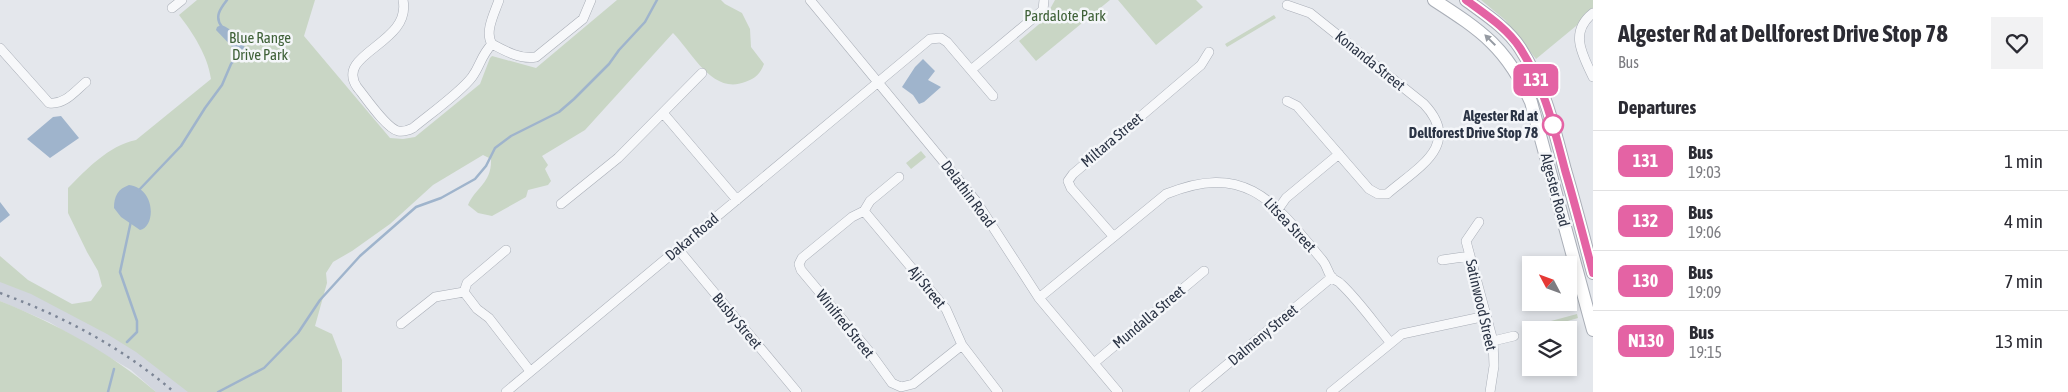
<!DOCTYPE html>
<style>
:root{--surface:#fff;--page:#f2f2f3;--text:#2b2b33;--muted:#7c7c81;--line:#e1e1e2}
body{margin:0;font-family:"Asap Condensed",sans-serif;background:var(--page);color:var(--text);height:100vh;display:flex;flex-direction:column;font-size:19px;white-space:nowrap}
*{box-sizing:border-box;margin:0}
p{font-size:16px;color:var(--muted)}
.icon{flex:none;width:28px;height:28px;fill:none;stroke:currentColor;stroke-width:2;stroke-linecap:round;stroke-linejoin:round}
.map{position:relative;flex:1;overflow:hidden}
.details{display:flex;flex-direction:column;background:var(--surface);width:475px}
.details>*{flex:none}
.badge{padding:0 10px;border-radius:8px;font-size:18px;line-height:32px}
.needle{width:32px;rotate:311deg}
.controls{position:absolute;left:1522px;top:256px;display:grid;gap:10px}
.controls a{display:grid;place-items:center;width:55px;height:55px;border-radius:0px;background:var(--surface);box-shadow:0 2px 8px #0003;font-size:25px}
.map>.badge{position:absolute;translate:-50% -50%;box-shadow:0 0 0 2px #fff}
h2{padding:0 25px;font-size:19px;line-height:45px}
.round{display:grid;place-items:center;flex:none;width:52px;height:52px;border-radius:0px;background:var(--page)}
.overview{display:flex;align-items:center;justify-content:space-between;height:85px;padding:0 25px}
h1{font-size:24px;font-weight:700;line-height:38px}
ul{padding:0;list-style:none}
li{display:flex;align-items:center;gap:15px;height:60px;padding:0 25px;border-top:1px solid var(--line)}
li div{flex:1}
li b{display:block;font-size:19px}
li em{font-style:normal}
li .badge{min-width:55px;font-weight:700;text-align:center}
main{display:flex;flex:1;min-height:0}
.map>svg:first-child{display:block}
.built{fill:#d2d6de}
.green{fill:#c9d6c5}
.water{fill:#9fb4cc}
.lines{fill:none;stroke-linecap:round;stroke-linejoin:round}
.stream{stroke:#9fb4cc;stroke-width:2.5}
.street-casing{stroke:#a9aeb7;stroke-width:10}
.secondary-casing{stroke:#a9aeb7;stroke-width:14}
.street{stroke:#f7f8fa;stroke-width:9}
.secondary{stroke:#fff;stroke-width:12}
.rail{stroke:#7d8696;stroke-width:2.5;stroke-dasharray:2.5 5;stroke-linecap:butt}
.oneway{fill:#959aa2}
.line-casing{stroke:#fff;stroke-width:11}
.line{stroke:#e463a4;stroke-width:8}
.stop-dot{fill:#fff;stroke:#e463a4;stroke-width:2.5}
.labels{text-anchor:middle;stroke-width:5;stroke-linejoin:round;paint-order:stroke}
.park-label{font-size:15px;fill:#3f6138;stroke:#f4f6f9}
.street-label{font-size:15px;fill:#2b3445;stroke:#f4f6f9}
.stop-label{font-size:15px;font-weight:bold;fill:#2b3445;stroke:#f4f6f9;text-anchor:end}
</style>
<main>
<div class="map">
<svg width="1593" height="392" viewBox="0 0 1593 392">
<rect width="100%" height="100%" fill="#e4e7ec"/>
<path class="built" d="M0 276 95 322 196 392H156L131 370 49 322 0 301Z"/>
<path class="green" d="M197 0H315L304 36 390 138 403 139 415 137 480 84 490 58 492 56 536 68 617 0H721L725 4 742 13 750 29 751 47 764 64C760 74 756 78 745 82 712 95 692 52 673 33L585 130 542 156 548 165 545 169 551 181 548 185 528 190 526 197 492 216 478 213 468 205C476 187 492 183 491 159L483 155 433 185 390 224 352 251 333 262 326 273 327 283 315 326 332 334 342 360V392H188L136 352 107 334 31 294 0 282V256L28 280 72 304 91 301 102 286 98 271 87 252 68 213V188C87 169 108 146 136 140L211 79C208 56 193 33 179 15Z
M1055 0H1110L1036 61 1019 41 1044 20Z
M1118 0H1196L1203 7 1156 45Z
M1481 0H1593V12L1536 59 1505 20Z
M1274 15 1276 18 1227 47 1225 44Z
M921 151 926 157 911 169 906 163Z
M0 301C56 324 110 352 156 392H0Z
M1577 314 1578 318 1526 333 1525 328Z"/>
<path class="water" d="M221 25C232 28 240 40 246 49L244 53 239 54 216 30 217 27Z
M923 59 935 71 928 80 941 87 924 102 919 104 913 95 902 87 915 67Z
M61 116 79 138 50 158 27 139 53 117Z
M129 185C157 189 155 228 140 230L121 217 114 208C114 196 118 189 129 185Z
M0 202 10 215 0 223Z"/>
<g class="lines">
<path class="stream" d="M222 27C214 17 220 9 227 0
M139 190 181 146 205 108 222 85 231 64 238 55V49
M127 342 137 332V321L120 272 131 221
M108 392 114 369
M218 392 264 368 298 333 320 300 360 256 416 207 441 198 475 179 486 166 495 148 511 136 559 112 574 99 609 64 619 50 645 22 657 0"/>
<g class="street-casing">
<path id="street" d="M403 0C412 44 334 53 357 87 366 98 386 128 398 131 404 132 409 130 413 128 430 114 461 92 472 77 481 65 480 57 492 44
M810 0 976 201 1039 298 1118 392
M1287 5 1310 13 1424 104C1463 145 1417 168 1387 194H1378L1369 189 1297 106 1287 101
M172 8 182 0
M1593 13C1569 32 1582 54 1593 77
M492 44C505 51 521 60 536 57L583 19 591 0
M492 44C484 32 495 12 499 0
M0 48 49 103C65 105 75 91 86 82
M971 70 1043 10 1044 0
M663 113 737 200
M561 204 618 158 702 73
M1279 208 1286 198 1339 154
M864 211 852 217 802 258 799 264 801 270 868 350 892 383 901 387 913 384 962 345
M864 211 946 309 962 345 998 392
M864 211 870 201 899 177
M1479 222 1466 241 1493 341 1494 366 1490 392
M1113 236 1071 188 1068 181 1073 174 1201 65 1209 52
M678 249 797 392
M506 250 467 283 464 292 477 309 489 318 530 371
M1442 260 1470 256
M1039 298 1166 194C1247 161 1275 203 1323 261 1327 266 1328 273 1332 278 1334 280 1339 281 1341 284 1359 301 1374 323 1390 342
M401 324 435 297 464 292
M1493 341 1514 336
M1094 363 1204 271
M506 392 930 39 941 38 947 42 993 96
M1194 392 1332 277
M1331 392 1402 334 1486 316"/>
</g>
<g class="secondary-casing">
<path id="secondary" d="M1434 0C1482 31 1507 48 1531 102L1593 330
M1466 0C1485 14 1507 28 1520 48 1544 85 1554 128 1565 170 1575 204 1584 239 1593 273"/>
</g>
<use href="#street" class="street"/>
<use href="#secondary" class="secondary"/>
<path class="rail" d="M0 293C63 316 123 348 174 392"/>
</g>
<defs><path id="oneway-solid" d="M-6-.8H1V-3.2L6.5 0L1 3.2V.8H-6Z" transform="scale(1.25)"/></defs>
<use class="oneway" href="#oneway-solid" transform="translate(1490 40) rotate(-135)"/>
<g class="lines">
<g class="line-casing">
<path id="line" d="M1466 0C1485 14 1507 28 1520 48 1544 85 1554 128 1565 170 1575 204 1584 239 1593 273"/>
</g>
<use href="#line" class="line"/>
</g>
<circle class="stop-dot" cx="1553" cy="125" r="10"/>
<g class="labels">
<g class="park-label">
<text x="1065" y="21">Pardalote Park</text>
<text x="260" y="43">Blue Range<tspan x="260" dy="17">Drive Park</tspan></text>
</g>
<g class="street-label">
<text transform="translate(1370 61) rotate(39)" y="5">Konanda Street</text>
<text transform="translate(1112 140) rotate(-40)" y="5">Miltara Street</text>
<text transform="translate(1555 190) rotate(75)" y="5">Algester Road</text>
<text transform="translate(968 194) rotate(53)" y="5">Delathin Road</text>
<text transform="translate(1290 225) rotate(47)" y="5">Litsea Street</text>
<text transform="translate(692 237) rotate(-40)" y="5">Dakar Road</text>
<text transform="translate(927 287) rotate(51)" y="5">Aji Street</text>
<text transform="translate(1481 305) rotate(77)" y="5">Satinwood Street</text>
<text transform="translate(1149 317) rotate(-40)" y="5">Mundalla Street</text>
<text transform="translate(737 321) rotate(50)" y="5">Busby Street</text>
<text transform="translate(845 324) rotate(51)" y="5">Winifred Street</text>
<text transform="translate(1263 335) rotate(-40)" y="5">Dalmeny Street</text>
</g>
<g class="stop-label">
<text x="1538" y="121">Algester Rd at<tspan x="1538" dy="17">Dellforest Drive Stop 78</tspan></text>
</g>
</g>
</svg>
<div class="controls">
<a><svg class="needle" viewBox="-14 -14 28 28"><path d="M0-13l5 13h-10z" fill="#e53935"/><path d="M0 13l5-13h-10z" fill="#7c7c81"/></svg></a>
<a><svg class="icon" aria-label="layers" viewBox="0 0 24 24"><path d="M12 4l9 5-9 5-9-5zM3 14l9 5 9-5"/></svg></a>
</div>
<b class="badge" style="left:1536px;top:80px;background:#e463a4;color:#fff">131</b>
</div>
<section class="details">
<div class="overview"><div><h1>Algester Rd at Dellforest Drive Stop 78</h1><p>Bus</p></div><a class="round"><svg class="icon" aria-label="heart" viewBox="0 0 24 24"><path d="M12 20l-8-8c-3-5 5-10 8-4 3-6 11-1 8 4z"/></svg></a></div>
<h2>Departures</h2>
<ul>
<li><span class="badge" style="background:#e463a4;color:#fff">131</span><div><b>Bus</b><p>19:03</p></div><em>1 min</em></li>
<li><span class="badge" style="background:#e463a4;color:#fff">132</span><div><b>Bus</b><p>19:06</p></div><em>4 min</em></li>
<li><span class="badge" style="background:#e463a4;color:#fff">130</span><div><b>Bus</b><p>19:09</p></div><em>7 min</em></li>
<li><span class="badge" style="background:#e463a4;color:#fff">N130</span><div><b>Bus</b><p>19:15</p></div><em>13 min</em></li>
</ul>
</section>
</main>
